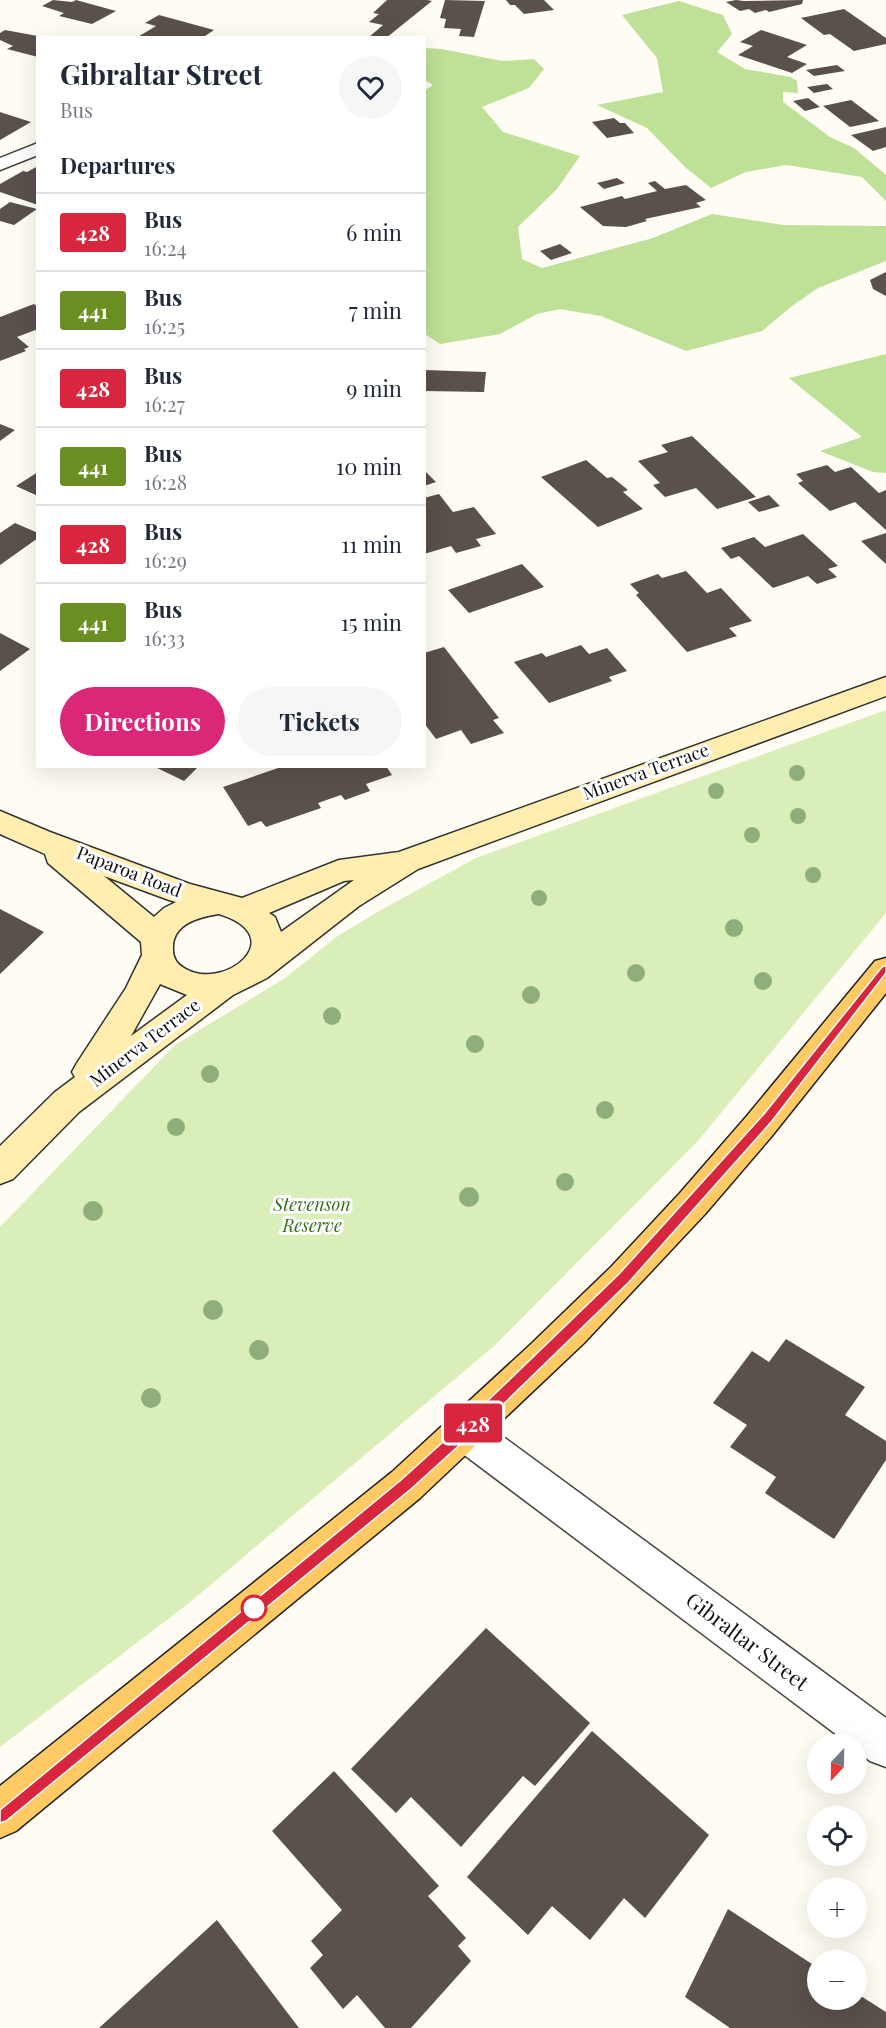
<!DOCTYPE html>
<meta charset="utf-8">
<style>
:root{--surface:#fff;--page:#f6f6f7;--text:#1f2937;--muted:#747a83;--line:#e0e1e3;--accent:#db2777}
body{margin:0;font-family:"Playfair Display",serif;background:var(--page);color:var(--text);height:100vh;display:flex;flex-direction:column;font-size:22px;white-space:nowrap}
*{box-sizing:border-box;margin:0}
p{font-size:20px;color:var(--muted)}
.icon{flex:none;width:33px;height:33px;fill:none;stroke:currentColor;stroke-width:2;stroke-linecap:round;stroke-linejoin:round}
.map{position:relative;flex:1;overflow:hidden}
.details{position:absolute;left:36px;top:36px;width:390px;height:732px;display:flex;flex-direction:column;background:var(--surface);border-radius:0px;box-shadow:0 6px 24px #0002}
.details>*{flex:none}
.badge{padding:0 12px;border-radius:4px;font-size:21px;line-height:39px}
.needle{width:39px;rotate:202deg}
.fabs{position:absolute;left:807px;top:1734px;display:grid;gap:12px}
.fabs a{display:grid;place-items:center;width:60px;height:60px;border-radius:50%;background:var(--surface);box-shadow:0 6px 24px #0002;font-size:30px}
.map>.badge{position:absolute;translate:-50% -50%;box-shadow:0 0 0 3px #fff}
h2{padding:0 24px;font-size:22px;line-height:54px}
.round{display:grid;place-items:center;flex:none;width:63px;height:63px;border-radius:32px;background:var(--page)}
.head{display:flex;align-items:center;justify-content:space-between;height:102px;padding:0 24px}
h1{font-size:28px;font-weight:700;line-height:45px}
.button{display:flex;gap:12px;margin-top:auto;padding:12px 24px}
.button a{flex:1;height:69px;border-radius:36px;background:var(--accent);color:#fff;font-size:24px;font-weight:700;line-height:69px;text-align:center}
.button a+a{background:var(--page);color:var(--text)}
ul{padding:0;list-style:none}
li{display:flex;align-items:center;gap:18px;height:78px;padding:0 24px;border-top:2px solid var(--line)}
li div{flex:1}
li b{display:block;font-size:22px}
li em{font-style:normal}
li .badge{min-width:66px;font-weight:700;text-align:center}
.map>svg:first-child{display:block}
.green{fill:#daeeb9}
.forest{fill:#bfe097}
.building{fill:#5a504c}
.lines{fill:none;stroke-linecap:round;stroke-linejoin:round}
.service-casing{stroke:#434343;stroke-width:3}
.minor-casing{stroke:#434343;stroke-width:3}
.secondary-casing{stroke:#323232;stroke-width:3}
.primary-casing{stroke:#212121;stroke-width:3}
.service{fill:#fff;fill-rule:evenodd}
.minor{fill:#fff;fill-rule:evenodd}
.secondary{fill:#ffeeaf;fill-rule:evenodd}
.primary{fill:#ffc964;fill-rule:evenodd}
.tree{fill:#8fae7c}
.line{fill:#d7263d;stroke:#fff;stroke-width:1.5}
.stop-dot{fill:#fff;stroke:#d7263d;stroke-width:3}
.labels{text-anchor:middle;stroke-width:6;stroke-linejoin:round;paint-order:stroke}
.street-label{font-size:18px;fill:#101010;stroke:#fff}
.park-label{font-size:18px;font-style:italic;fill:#346f1a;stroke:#fff}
.near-street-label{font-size:21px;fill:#101010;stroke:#fff}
</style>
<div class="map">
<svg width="886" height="2028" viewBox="0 0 886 2028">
<rect width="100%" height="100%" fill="#fffcf4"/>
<path class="green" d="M886 710V913L697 1142 494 1346 189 1603 0 1747V1227L175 1045 285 978 339 935 381 910 476 858Z"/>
<path class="forest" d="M679 1 723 15 732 34 717 52 745 69 791 77 797 81 798 93 783 92V102L830 137 854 148 886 175V201L862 177 786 165 746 172 711 188 685 167 647 128 597 105 663 92 657 58 622 15Z
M425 48 442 49 502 61 534 59 544 69 529 88 482 107 503 132 580 156 557 189 518 227 522 259 542 268 653 238 712 214 783 225 886 226V261L818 288 792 306 762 331 686 351 601 316 560 309 537 314 500 334 440 344 425 334 424 91 433 85 425 80Z
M886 354V473L873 472 820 451 862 437 789 378Z"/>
<path class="building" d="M53 0 72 2 76 0 116 11 92 24 59 16 64 13 42 6Z
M387 0H427L432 1 386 38 369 37 383 25 369 22 379 14 373 13Z
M445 0 485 1 474 37 459 36 461 29 444 28 446 19 440 18Z
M506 0H544L554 10 524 14 515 5H510Z
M736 0 744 1 803 0 802 4 769 12 766 10 755 13 749 9 740 11 726 2Z
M844 9 886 38V44L854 51 830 34 824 35 801 18Z
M159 15 214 30 202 38H136L156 26 145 23Z
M5 30 43 37 38 38V57L7 49 13 46 0 40V33Z
M761 30 807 45 787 57 807 64 792 73 738 55 753 46 740 42Z
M837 65 845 71 814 76 806 70Z
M827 84 833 89 814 93 807 87Z
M808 98 820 107 805 111 793 101Z
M851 100 879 121 850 127 823 106Z
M0 112 31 122 0 140Z
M614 118 620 123H625L634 133 607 138 592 122Z
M886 127V147L873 151 851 135Z
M38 166V205L0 192V184L23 171 27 172Z
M617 178 625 183 604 189 597 183Z
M655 181 665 189 686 185 706 200 696 203 701 207 645 219 647 221 626 227 603 226 580 207 622 196 625 199 657 191 648 183Z
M10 202 37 209 14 225 0 221V209Z
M560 244 572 253 551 260 540 251Z
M886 272V296L873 289 870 280Z
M34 304 38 307V329L17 337 29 347 24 349 26 351 0 361V317Z
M424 370 486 372 484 392 424 391Z
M0 424 15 430 0 441Z
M692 436 756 497 717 509 696 488 665 497 653 485 660 483 638 461 668 452 661 445Z
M586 460 607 478 612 477 628 490 623 492 643 509 598 527 541 477Z
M827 465 835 472 851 467 879 493 886 490V530L855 502 830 511 798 483 803 481 796 474Z
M424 470 436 482 424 486Z
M38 472V496L16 486Z
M439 494 453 512 474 507 496 534 476 539 481 546 456 553 451 546 424 554V498Z
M769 495 780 506 759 512 748 502Z
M15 523 38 533V538L0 565V533Z
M886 533V564L861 541Z
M803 534 838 566 828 569 837 577 817 584 808 576 773 588 739 556 731 559 721 548 754 537 765 547Z
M522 564 544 587 469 613 448 590Z
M686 571 707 593 721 588 752 621 729 628 737 636 687 652 636 595 639 593 630 584 658 574 662 578Z
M0 633 30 649 0 671Z
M581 645 589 654 607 648 627 671 609 677 612 681 549 703 514 662 542 653 546 657Z
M444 647 499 718 493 720 504 733 471 744 461 730 436 739 424 723V653Z
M153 766H192L197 768 184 781Z
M284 766H386L392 775 366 784 370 791 345 800 341 795 318 803 321 808 266 827 261 821 248 826 223 787Z
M0 909 44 932 0 974Z
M786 1339 865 1387 845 1415 886 1441V1460L834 1539 765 1493 776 1477 730 1447 747 1425 713 1403 752 1351 769 1362Z
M486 1628 590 1723 535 1786 523 1776 461 1847 411 1797 396 1813 351 1769Z
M592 1731 709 1835 645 1918 624 1898 590 1940 552 1906 528 1935 467 1877Z
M334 1771 439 1886 428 1896 466 1938 458 1946 471 1961 411 2028H385L357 1995 343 2009 310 1968 323 1955 311 1941 342 1910 272 1831Z
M728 1909 818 1968V2000H856V1993L886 2012V2028H730L685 1997Z
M217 1920 299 2028H99Z"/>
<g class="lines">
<g class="service-casing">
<path id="service" d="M38 143V155L0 170V158Z"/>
</g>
<g class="minor-casing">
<path id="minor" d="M465 1414 479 1419 886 1718V1767L870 1761 856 1750V1744H849L451 1445 445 1432 451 1419Z"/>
</g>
<g class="secondary-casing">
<path id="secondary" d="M886 677V696L418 869 359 906 267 978 233 995 79 1112 13 1179 0 1184V1146L55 1092 75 1077 72 1072 77 1063 126 988 142 955 141 942 48 863 45 854 0 834V811L50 832 190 884 242 898 339 860 399 852ZM104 876 169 900 176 902 164 908 154 917ZM354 880 281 932 275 917 269 913 344 881ZM219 914C293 937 223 993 184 968 177 964 173 958 173 950 171 924 199 917 219 914ZM160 984 187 995 131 1036Z"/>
</g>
<g class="primary-casing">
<path id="primary" d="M886 958V993L771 1137 705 1214 584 1343 420 1498 16 1831 0 1838V1786L392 1472 530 1345 611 1267 680 1193 746 1117 875 961Z"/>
</g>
<use href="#service" class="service"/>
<use href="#minor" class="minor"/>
<use href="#secondary" class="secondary"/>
<use href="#primary" class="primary"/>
</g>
<g class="tree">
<circle cx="797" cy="773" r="8"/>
<circle cx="716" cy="791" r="8"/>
<circle cx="798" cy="816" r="8"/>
<circle cx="752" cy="835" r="8"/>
<circle cx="813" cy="875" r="8"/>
<circle cx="539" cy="898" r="8"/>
<circle cx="734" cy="928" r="9"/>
<circle cx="636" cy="973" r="9"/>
<circle cx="763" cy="981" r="9"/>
<circle cx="531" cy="995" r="9"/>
<circle cx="332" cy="1016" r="9"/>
<circle cx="475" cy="1044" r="9"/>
<circle cx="210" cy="1074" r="9"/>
<circle cx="605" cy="1110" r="9"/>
<circle cx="176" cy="1127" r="9"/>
<circle cx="565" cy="1182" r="9"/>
<circle cx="469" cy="1197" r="10"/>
<circle cx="93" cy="1211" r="10"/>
<circle cx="213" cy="1310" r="10"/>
<circle cx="259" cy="1350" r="10"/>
<circle cx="151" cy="1398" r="10"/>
</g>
<path class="line" d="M886 965V973L772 1121 629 1282 486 1421 411 1489 6 1821 0 1823V1810L401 1480 476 1412 619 1274 764 1114 882 967Z"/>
<circle class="stop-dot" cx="254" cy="1608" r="12"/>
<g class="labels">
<g class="street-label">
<text transform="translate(646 772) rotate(-20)" y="6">Minerva Terrace</text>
<text transform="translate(129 872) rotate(21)" y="6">Paparoa Road</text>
<text transform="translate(145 1043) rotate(-37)" y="6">Minerva Terrace</text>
</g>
<g class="park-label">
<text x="312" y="1211">Stevenson<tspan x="312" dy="21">Reserve</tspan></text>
</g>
<g class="near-street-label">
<text transform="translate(747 1642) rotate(37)" y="7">Gibraltar Street</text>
</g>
</g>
</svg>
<div class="fabs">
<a><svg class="needle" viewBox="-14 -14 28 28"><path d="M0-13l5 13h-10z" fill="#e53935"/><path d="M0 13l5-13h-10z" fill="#747a83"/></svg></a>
<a><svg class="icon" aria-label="locate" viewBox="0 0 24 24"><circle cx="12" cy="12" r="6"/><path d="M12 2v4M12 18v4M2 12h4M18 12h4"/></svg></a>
<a>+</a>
<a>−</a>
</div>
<b class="badge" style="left:473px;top:1423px;background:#d7263d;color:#fff">428</b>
<section class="details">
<div class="head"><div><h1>Gibraltar Street</h1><p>Bus</p></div><a class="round"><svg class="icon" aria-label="heart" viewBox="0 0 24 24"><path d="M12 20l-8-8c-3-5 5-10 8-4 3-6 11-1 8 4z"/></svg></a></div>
<h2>Departures</h2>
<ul>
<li><span class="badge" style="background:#d7263d;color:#fff">428</span><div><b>Bus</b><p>16:24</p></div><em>6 min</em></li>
<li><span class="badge" style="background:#6b8e23;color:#fff">441</span><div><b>Bus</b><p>16:25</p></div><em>7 min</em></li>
<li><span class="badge" style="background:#d7263d;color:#fff">428</span><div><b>Bus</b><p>16:27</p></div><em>9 min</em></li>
<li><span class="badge" style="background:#6b8e23;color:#fff">441</span><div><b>Bus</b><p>16:28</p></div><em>10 min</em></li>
<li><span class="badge" style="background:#d7263d;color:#fff">428</span><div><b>Bus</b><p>16:29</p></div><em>11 min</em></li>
<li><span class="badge" style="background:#6b8e23;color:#fff">441</span><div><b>Bus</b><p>16:33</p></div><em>15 min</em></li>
</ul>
<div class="button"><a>Directions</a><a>Tickets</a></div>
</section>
</div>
